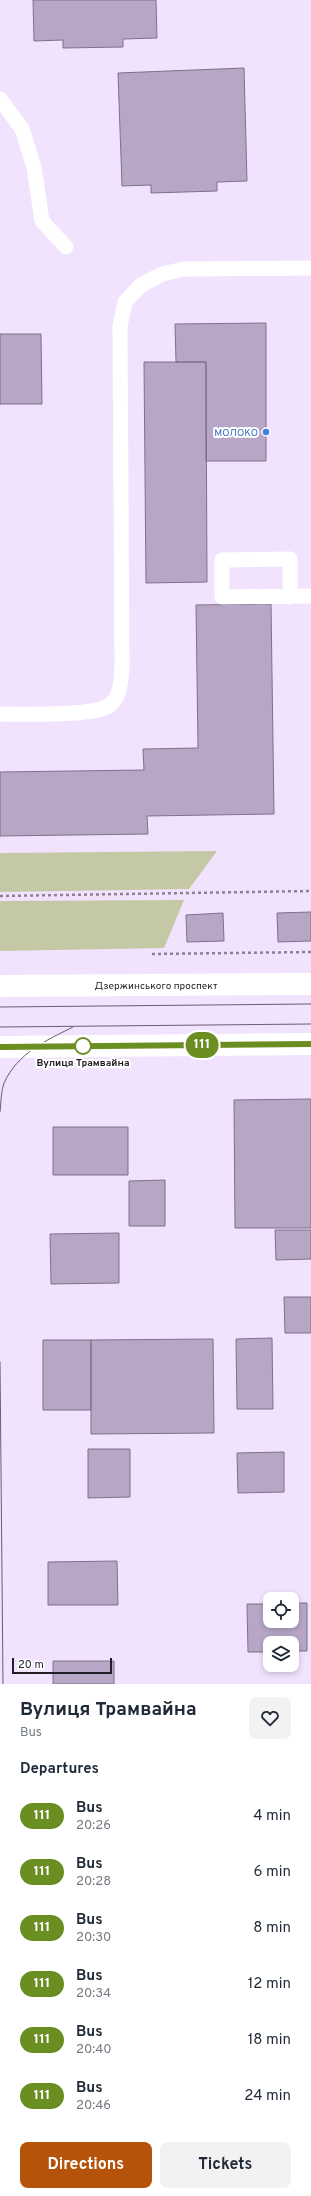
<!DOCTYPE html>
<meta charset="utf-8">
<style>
:root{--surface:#fff;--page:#f2f2f3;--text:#1f2937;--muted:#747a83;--accent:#b45309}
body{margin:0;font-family:Overpass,sans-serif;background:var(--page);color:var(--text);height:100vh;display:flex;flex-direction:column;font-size:15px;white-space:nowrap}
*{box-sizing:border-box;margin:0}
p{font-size:13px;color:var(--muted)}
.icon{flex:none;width:22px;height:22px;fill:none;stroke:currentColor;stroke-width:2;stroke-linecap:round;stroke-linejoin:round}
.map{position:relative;height:1684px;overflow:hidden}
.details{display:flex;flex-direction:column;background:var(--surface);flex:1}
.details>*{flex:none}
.badge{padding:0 8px;border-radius:13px;font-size:14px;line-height:26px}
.controls{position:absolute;left:263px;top:1592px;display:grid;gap:8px}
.controls a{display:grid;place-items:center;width:36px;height:36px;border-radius:8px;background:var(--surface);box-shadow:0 2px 6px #0003;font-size:20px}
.scale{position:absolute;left:12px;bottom:10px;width:100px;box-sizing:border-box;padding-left:4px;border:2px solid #231d27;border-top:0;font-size:11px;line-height:14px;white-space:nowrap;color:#231d27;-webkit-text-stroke:3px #fff;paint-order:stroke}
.map>.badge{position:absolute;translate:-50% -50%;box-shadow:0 0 0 2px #fff}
h2{padding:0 20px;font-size:15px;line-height:36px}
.round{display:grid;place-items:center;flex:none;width:42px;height:42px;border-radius:8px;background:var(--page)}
.overview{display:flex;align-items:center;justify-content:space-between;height:68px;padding:0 20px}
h1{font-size:19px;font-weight:700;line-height:30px}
.button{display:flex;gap:8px;margin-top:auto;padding:8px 20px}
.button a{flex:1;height:46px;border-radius:8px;background:var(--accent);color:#fff;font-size:16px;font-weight:700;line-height:46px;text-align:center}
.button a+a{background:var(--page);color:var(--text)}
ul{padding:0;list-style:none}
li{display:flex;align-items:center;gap:12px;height:56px;padding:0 20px}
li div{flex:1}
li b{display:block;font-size:15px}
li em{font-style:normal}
li .badge{min-width:44px;font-weight:700;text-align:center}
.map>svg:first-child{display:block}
.green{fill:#c4c8a5}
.building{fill:#b8a6c7;stroke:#7e7189}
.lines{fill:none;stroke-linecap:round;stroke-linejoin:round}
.path{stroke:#8c8294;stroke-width:2.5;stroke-dasharray:3 3;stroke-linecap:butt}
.lane{stroke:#fff;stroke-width:15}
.secondary{stroke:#fff;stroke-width:22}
.tram{stroke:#675e6e;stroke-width:1}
.line-casing{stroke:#fff;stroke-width:9}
.line{stroke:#6b8e23;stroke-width:6}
.shop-dot{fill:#3f7fe0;stroke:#fff;stroke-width:1.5}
.stop-dot{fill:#fff;stroke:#6b8e23;stroke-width:2}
.labels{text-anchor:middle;stroke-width:4;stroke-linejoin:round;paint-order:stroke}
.shop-label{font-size:10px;fill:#366cbe;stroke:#fff;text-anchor:end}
.street-label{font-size:10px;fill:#231d27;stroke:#fff}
.stop-label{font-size:10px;font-weight:bold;fill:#231d27;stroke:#fff}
</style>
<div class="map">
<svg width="311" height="1684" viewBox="0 0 311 1684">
<rect width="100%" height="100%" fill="#f1e3fe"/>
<path class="green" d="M217 851 189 889 0 892V853Z
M184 900 164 948 0 951V901Z"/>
<path class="building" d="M33 0H156L157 38 123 39V47L63 48V40L34 41Z
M244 68 247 181 217 182V191L151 193V185L122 186 118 73Z
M266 323V461H206V362H176L175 324Z
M0 334H41L42 404H0Z
M144 362H206L207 582 146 583Z
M271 604 274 814 147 816 148 834 0 836V772L144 770 143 749 198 748 196 605Z
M311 912V941L278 942 277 913Z
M223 913 224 941 187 942 186 915Z
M311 1099V1228H235L234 1100Z
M53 1127H128V1175H53Z
M165 1180V1226H129V1181Z
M275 1230H311V1259L276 1260Z
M119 1233V1283L51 1284 50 1234Z
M284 1297H311V1333H285Z
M272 1338 273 1409H237L236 1339Z
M213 1339 214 1433 91 1434V1340Z
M43 1340H91V1410H43Z
M88 1449H130V1497L88 1498Z
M284 1452V1492L238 1493 237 1453Z
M117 1561 118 1605H48V1562Z
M292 1603H307V1651H292V1643H270V1652H248L247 1604H270V1621H292Z
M53 1661H114V1684H53Z"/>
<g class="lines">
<path class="path" d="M0 896 311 891
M152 954 311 952"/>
<path class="lane" d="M0 99 22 129 34 167 42 221 66 247
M290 597V559L222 560V597L311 596
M0 714C24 714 93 717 110 705 121 697 121 678 122 667L120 326 125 302 141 285 162 274 184 269 311 268"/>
<path class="secondary" d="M0 986 311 984
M0 1047 311 1044"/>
<path class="tram" d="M0 1007 311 1004
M0 1027 311 1024
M0 1112C1 1103 1 1091 4 1083 18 1053 45 1041 73 1027
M0 1362 3 1684"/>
</g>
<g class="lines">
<g class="line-casing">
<path id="line" d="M0 1047 311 1044"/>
</g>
<use href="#line" class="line"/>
</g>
<circle class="shop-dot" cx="266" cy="432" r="4"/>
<circle class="stop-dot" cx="83" cy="1046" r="8"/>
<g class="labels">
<g class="shop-label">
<text x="258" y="436">МОЛОКО</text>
</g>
<g class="street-label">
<text x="156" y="989">Дзержинського проспект</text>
</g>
<g class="stop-label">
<text x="83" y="1066">Вулиця Трамвайна</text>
</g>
</g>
</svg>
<div class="controls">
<a><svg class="icon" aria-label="locate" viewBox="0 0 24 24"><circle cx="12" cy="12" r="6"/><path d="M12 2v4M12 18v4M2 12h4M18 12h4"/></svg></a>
<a><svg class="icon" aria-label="layers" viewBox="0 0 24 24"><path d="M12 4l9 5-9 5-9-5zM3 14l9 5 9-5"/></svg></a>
</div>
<div class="scale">20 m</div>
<b class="badge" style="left:202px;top:1045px;background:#6b8e23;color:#fff">111</b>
</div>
<section class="details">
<div class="overview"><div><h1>Вулиця Трамвайна</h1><p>Bus</p></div><a class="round"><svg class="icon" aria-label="heart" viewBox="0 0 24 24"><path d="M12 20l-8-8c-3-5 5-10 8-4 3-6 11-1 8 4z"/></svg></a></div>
<h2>Departures</h2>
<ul>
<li><span class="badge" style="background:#6b8e23;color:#fff">111</span><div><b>Bus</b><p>20:26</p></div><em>4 min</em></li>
<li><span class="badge" style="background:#6b8e23;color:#fff">111</span><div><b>Bus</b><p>20:28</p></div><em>6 min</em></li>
<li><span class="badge" style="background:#6b8e23;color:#fff">111</span><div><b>Bus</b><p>20:30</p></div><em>8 min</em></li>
<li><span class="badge" style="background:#6b8e23;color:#fff">111</span><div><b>Bus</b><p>20:34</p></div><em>12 min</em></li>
<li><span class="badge" style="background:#6b8e23;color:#fff">111</span><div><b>Bus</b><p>20:40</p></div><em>18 min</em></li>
<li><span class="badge" style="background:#6b8e23;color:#fff">111</span><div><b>Bus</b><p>20:46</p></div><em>24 min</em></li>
</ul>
<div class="button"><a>Directions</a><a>Tickets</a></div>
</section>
